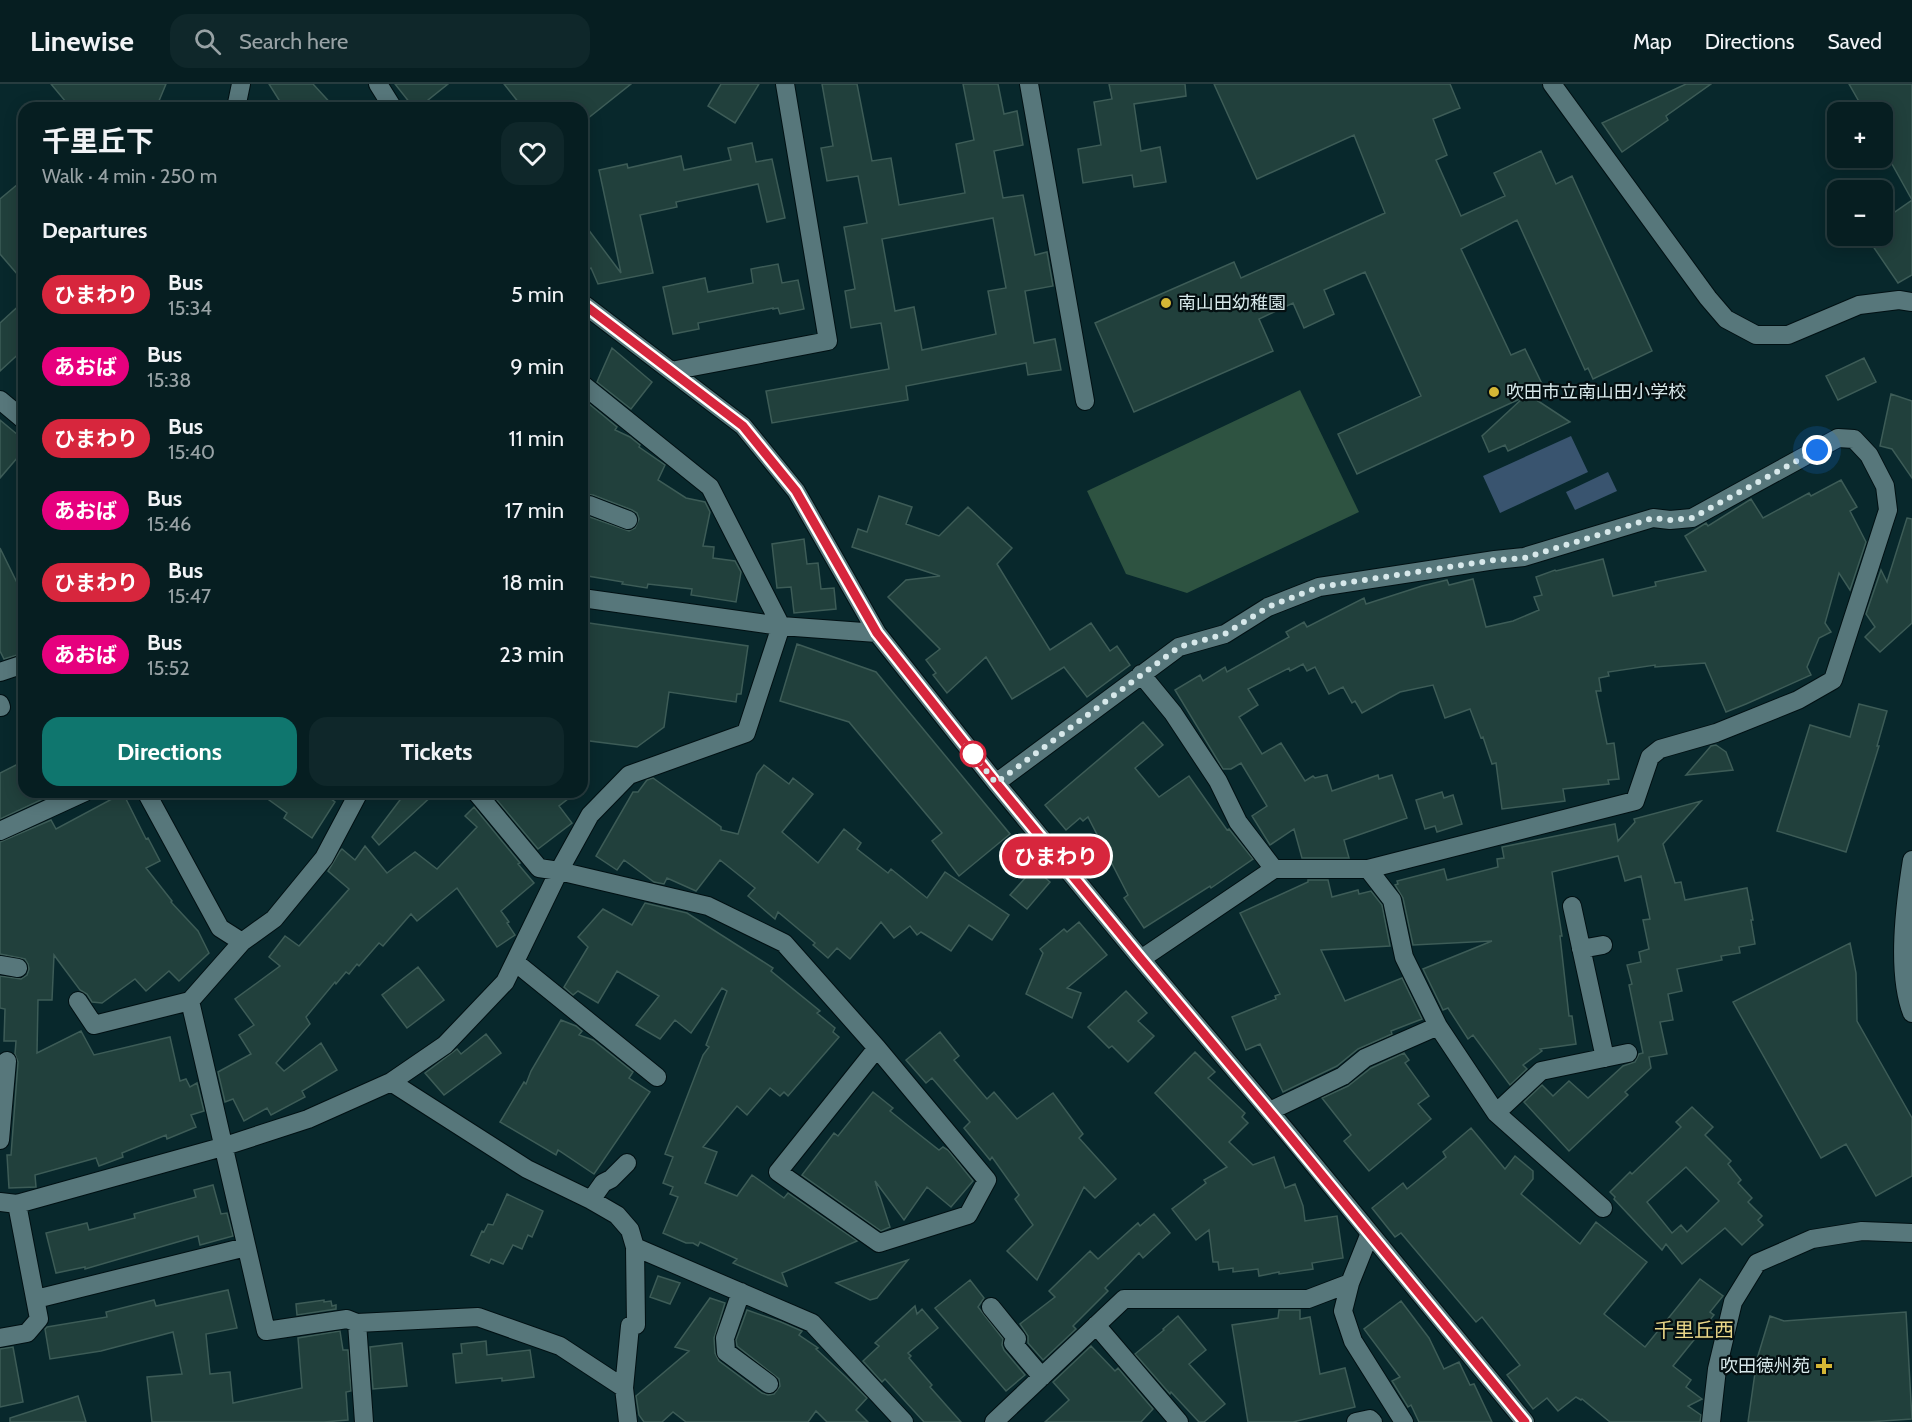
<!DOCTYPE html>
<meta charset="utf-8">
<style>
:root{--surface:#061e21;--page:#0f272a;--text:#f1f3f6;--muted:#98a2a5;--line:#273c3f;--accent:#0f766e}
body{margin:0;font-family:Cabin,"Noto Sans JP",sans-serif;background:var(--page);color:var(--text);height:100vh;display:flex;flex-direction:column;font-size:22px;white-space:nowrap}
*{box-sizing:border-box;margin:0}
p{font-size:20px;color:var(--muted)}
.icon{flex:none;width:33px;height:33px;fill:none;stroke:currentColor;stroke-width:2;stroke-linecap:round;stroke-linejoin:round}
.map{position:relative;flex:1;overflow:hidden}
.drawer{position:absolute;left:18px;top:18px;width:570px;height:696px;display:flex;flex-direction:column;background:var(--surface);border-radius:18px;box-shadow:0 3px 15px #0003,0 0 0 2px var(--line)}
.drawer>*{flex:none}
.badge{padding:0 12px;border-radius:20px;font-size:21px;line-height:39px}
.fabs{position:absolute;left:1827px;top:18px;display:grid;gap:12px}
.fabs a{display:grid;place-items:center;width:66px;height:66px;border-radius:12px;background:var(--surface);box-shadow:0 3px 15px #0003,0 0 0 2px var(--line);font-size:30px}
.you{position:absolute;width:30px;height:30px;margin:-15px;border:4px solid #fff;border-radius:50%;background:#1a73e8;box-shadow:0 0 0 9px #1a73e833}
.map>.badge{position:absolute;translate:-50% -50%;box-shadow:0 0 0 3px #fff}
h2{padding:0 24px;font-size:22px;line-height:54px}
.round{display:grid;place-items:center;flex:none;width:63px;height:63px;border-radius:18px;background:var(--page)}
.summary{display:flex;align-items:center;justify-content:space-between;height:102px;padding:0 24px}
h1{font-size:28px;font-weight:700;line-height:45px}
.action{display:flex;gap:12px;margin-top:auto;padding:12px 24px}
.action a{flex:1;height:69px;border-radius:18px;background:var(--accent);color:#fff;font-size:24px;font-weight:700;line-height:69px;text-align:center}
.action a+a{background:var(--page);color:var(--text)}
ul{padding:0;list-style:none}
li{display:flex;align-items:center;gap:18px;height:72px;padding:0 24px}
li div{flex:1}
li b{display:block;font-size:22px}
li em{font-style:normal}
li .badge{min-width:66px;font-weight:700;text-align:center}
header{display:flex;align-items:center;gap:36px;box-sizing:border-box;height:84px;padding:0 30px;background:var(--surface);border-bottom:2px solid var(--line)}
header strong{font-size:28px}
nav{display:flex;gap:33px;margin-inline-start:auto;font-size:21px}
.search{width:420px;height:54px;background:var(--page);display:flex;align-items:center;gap:15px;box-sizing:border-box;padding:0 21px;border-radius:18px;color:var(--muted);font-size:22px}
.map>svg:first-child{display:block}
.green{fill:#2e5341}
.water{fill:#39546f}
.building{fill:#21403c;stroke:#3d5c57;stroke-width:1.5;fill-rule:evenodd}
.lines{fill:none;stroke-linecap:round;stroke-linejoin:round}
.minor-casing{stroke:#001013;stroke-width:20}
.minor{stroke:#57777b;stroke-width:18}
.line-casing{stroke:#fff;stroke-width:14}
.line{stroke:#d7263d;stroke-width:9}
.walk{stroke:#d7e8ea;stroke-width:6;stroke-dasharray:0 10.8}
.poi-dot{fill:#d4b635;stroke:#040f11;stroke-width:2}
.stop-dot{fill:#fff;stroke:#d7263d;stroke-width:3}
.labels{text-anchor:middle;stroke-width:4.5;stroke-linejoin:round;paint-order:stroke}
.poi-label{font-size:18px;fill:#d7e8ea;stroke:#040f11;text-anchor:start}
.neighbourhood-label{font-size:20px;fill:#e9d688;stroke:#040f11}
</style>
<header>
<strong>Linewise</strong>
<div class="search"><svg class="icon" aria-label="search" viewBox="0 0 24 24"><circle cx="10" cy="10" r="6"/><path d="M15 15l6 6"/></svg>Search here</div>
<nav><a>Map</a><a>Directions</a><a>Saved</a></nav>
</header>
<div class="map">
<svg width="1912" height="1338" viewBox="0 0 1912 1338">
<rect width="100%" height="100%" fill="#08282c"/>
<path class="green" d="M1300 306 1359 428 1187 509 1126 490 1087 407Z"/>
<path class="water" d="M1571 352 1588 388 1500 429 1483 392Z
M1608 388 1617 407 1575 426 1566 408Z"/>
<path class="building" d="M51 0H166L156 24H71Z
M269 0H313L335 24H284Z
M395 0H448L418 24H414Z
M504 0H631L582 39V24H523Z
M721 0H759L735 39 708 22Z
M822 0H857L872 77 891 74 899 121 965 109 956 60 974 56 963 0H998L1004 30 1017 27 1023 61 994 67 1003 114 1023 111 1035 171 1047 168 1053 202 1025 207 1034 259 1055 255 1061 286 1028 291 1026 279 958 292 906 302 908 316 772 339 766 307 889 285 881 239 851 244 845 207 855 205 844 143 867 139 858 92 827 97 821 64 833 62ZM993 134 1006 204 988 207 996 250 922 266 914 223 895 227 882 155Z
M1109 0H1185L1186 12 1134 20 1141 67 1160 63 1166 98 1134 103 1132 91 1083 99 1078 65 1101 61 1094 18 1112 15Z
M1214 0H1450L1460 24 1433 35 1447 71 1436 76 1461 132 1505 112 1494 89 1541 67 1556 100 1572 92 1652 267 1593 295 1588 284 1585 286 1517 136 1461 165 1511 271 1525 265 1544 304 1529 311 1570 338 1508 367 1505 361 1489 368 1482 352 1524 313 1357 390 1338 350 1421 312 1365 188 1324 206 1334 230 1304 244 1293 219 1259 235 1273 267 1134 328 1095 239 1234 178 1241 194 1385 129 1354 51 1257 95Z
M1686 0H1711L1666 32 1668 36 1622 68 1602 39Z
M1849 0H1912V191L1898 199 1866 152H1882V137L1912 116 1882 62V28H1865Z
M752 59 756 78 772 75 785 134 767 138 758 100 676 118 677 123 640 131 653 189 598 200 591 184 582 191V137L621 189 599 86 627 80 628 84 681 72 684 86 731 76 728 64Z
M24 95V198L0 170V115Z
M778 180 782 199 798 196 804 225 780 230 778 224 773 225V224L698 239 699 245 673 250 663 203 705 194 708 208 753 199 751 185Z
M24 217V265L0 287V239Z
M612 264 652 298 631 325 597 298Z
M1864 274 1876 298 1838 316 1826 292Z
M1891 310 1912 317V394L1892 365 1880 362Z
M588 319 617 343 615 346 630 353 640 361 639 363 665 381 658 396 686 414 705 418 710 428 703 462 714 463 713 474 735 477 741 488 736 518 691 511 692 505 648 500 647 504 622 500 623 498 582 491V432H587L629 447 635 444 639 435 637 429 632 426 593 411 582 410V331Z
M0 336 24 356V366L0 394Z
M1841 396 1857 423 1850 427 1866 458 1850 506 1839 489 1825 539 1831 548 1819 554 1807 583 1811 591 1746 620 1726 628 1705 579 1655 583V581L1608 588 1609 592 1599 594 1601 607H1596L1607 660 1614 659 1619 695 1608 696 1609 700 1563 705 1565 717 1502 725 1496 679 1492 680 1483 653 1481 654 1470 625 1445 634 1433 601 1400 608 1362 629 1355 617 1352 619 1343 603 1329 610 1315 583 1307 587 1303 580 1290 587 1289 584 1248 605 1258 621 1239 633 1262 670 1281 659 1305 697 1313 692 1315 694 1327 691 1332 707 1378 691 1379 695 1392 691 1407 734 1344 756 1349 774H1302L1294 745 1270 761 1252 732 1267 722 1241 679 1231 685H1223L1175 606 1200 591 1203 597 1225 583 1227 588 1289 553 1286 548 1304 538 1307 543 1364 514 1366 520 1422 502 1447 496 1449 501 1473 495 1486 543 1513 537 1539 526 1534 513 1542 511 1536 493 1555 486 1556 487 1603 475 1613 512 1656 502 1655 498 1706 487 1685 452 1706 439 1708 442 1751 415 1763 434 1809 409 1811 412Z
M879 412 912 423 906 440 939 452 968 423 1012 464 997 480 1050 566 1091 539 1110 567 1117 562 1130 581 1087 613 1064 583 1012 615 986 573 947 609 933 591 936 589 926 576 940 565 888 513 906 496 940 492 852 463 858 445 867 448Z
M1907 434 1912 435V539L1880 568 1865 553 1875 543 1866 530 1881 486 1887 498Z
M804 455 807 480 818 479 821 505 834 504 836 525 794 529 791 503 777 504 772 460Z
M0 464 24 513V569L4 575 0 567Z
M582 538 748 562 741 610H737L736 618 669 608 664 643 637 663 582 656Z
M797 560 876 588 1010 750 959 792 932 757 942 749 849 638 780 617Z
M1859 620 1887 627 1877 662H1879L1846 768 1777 747 1810 641 1850 653Z
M1143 638 1163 661 1135 684 1159 713 1189 692 1227 746 1229 745 1253 775 1211 804 1210 802 1144 844 1124 814 1128 811 1088 733 1083 737 1080 734 1066 746 1045 721Z
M1716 661 1726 668 1733 686 1686 691 1711 662Z
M24 677V708H36L41 716 0 735V689Z
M764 681 789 700 793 694 813 710 782 748 818 779 844 745 861 759 857 765 888 789 891 785 927 814 945 788 1009 831 992 856 969 841 951 867 921 848 917 851 910 842 894 854 881 838 850 875 837 864 828 874 813 861 815 859 778 828 775 835 748 812 755 804 720 776 696 807 667 794 664 800 654 798 624 776 617 786 596 772 633 708H638L647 696 653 694 721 743V746L738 750 757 690Z
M258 708H322L335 718 312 754 284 734 287 729Z
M406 708H436L379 761 372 753Z
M493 708H577L559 722 572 739 538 765 491 709Z
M1442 708 1444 714 1453 711 1462 740 1437 748 1435 742 1425 745 1416 716Z
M123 709 146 755 148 754 160 777 146 784 172 817 171 818 198 847 209 869 179 897 169 887 146 907 135 895 102 919 92 918 87 910 80 906 54 871 52 916H38L37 969 81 947 94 971 170 953 180 997 186 995 190 1003 197 999 204 1027 191 1031 196 1043 167 1055 166 1051 122 1069 123 1073 99 1082 96 1074 35 1091 36 1103 9 1104 7 1071H11L18 978 15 970 16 957H4L5 925 0 924V892L21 895 27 891 29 885 28 880 25 875 0 870V758L51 736 56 745Z
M1701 717 1663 760 1675 799 1681 798 1685 816 1747 804 1753 836H1751L1755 860 1739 863 1740 869 1721 872 1722 876 1677 885 1682 907 1668 910 1673 936 1660 938 1667 970 1649 973 1651 984 1625 1008 1628 1011 1569 1067 1524 1018 1542 1001 1553 1012 1569 997 1588 1014 1623 982 1635 978 1639 970 1643 969 1629 901 1632 900 1627 881 1641 878 1639 868 1649 865 1643 836 1650 835 1641 792 1625 797 1618 772 1552 788 1562 852H1560L1569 932H1572L1576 960 1540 965 1542 967 1523 981 1527 985 1510 1001 1473 951 1468 955 1448 924 1443 926 1423 885 1492 857 1413 861 1403 814 1395 801 1398 800 1397 797 1444 785 1447 796 1498 783 1497 775 1504 774 1502 763 1615 740 1618 757 1635 738 1634 735Z
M474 723 520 779 518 780 534 799 501 827 509 838 507 839 515 851 497 863 457 804 417 837 411 830 383 862 379 859 359 882 357 880 349 890 346 888 336 900 335 898 306 933 310 940 276 979 284 987 321 959 337 986 302 1007 305 1013 271 1031 267 1024 244 1037 233 1015 225 1018 218 988 251 970 239 951 254 941 235 915 280 882 269 873 285 852 299 862 349 805 328 787 340 767 342 765 355 776 365 762 387 789 415 768 437 785 477 743 465 732Z
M1034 784 1050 798 1027 825 1010 811Z
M1308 796H1328L1332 813 1358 806 1359 810 1371 807 1382 821 1390 862 1321 866 1345 917 1402 894 1422 935 1391 947 1392 950 1358 965 1337 982 1283 1008 1260 960 1246 966 1232 933 1276 915 1275 912 1280 910 1240 829 1308 798Z
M645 819 687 829 773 884 771 887 820 927 817 929 835 944 833 948 839 953 788 1012 784 1008 780 1012 770 1004 747 1031 737 1022 703 1063 717 1068 705 1099 737 1112 752 1091 784 1114 788 1109 857 1157 782 1189 787 1202 733 1179 737 1175 700 1158 698 1162 693 1159H686L663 1149 678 1113 670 1110 673 1103 663 1099 673 1073 665 1070 703 971 709 963 706 961 727 907 722 904 691 949 675 936 660 955 636 941 659 912 617 887 598 919 578 907 573 911 564 903 588 863 578 853 603 825 632 841Z
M1079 838 1107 871 1067 904 1081 909 1072 934 1026 910 1043 869 1040 865 1064 845 1067 848Z
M1850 859 1856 889 1857 937 1912 1034V1092L1876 1112 1846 1060 1821 1074 1733 918Z
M418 883 444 916 407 944 382 911Z
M1126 907 1147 929 1138 937 1154 952 1128 978 1112 962 1109 964 1088 943Z
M561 936 576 942 582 947 579 951 593 956 633 988 629 994 650 1008 594 1090 558 1066 556 1071 500 1038 524 998 526 1000 531 987Z
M940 948 959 972 954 976 987 1015 994 1008 1017 1035 1053 1009 1083 1050 1079 1054 1116 1095 1095 1114 1084 1103 1037 1196 1007 1167 1033 1141 1015 1115 1019 1111 992 1073 990 1076 964 1044 970 1038 932 994 926 999 906 976Z
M486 950 501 969 444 1011 425 989 457 965 461 970Z
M1195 968 1215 988 1208 994 1245 1029 1242 1033 1248 1039 1229 1058 1253 1081 1274 1073 1285 1104 1295 1100 1303 1122 1305 1137 1337 1132 1343 1174 1312 1179 1313 1185 1279 1190V1188L1259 1192 1258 1185 1233 1188V1184L1219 1186 1218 1178H1213L1209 1146 1196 1156 1172 1125 1206 1099 1204 1096 1227 1083 1155 1009Z
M1404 969 1409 976 1405 979 1429 1012 1418 1020 1431 1035 1369 1087 1344 1057 1351 1051 1322 1014 1348 1002 1371 984Z
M873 1008 893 1024 890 1027 906 1040 939 1066 943 1063 948 1066 973 1097 951 1123 927 1103 904 1136 875 1097 890 1143 881 1147 802 1091 834 1049 838 1052Z
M1692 1023 1713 1043 1705 1051 1731 1077 1728 1080 1741 1096 1738 1099 1752 1114 1748 1118 1762 1132 1758 1136 1763 1141 1742 1161 1725 1144 1682 1180 1666 1160 1662 1166 1614 1115 1615 1113 1610 1108 1630 1088 1632 1090 1681 1043 1676 1038ZM1686 1083 1719 1117 1687 1148 1681 1141 1672 1149 1647 1118Z
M1471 1044 1505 1085 1515 1072 1533 1087V1095L1521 1110 1580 1160 1596 1138 1647 1178 1604 1230 1645 1263 1700 1195 1723 1212 1710 1228 1714 1231 1673 1282 1691 1296 1686 1303 1702 1315 1688 1322 1701 1331 1700 1338H1610L1582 1315 1581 1316 1576 1313 1558 1327 1547 1314 1533 1325 1507 1291 1520 1281 1482 1233 1476 1238 1401 1149 1395 1153 1372 1124 1403 1099 1407 1105 1446 1073 1443 1068Z
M213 1101 221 1130 227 1129 233 1152 200 1161 198 1152 85 1185V1183L56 1189 46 1149 87 1139 89 1146 135 1134 134 1130 196 1113 194 1106Z
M507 1110 543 1127 532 1153 528 1151 522 1165 513 1161 503 1180 491 1175 489 1179 471 1171 482 1147 484 1148 488 1140 493 1141Z
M1154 1130 1170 1149 1143 1174 1139 1169 1105 1204 1108 1207 1073 1242 1076 1245 1043 1276 1028 1259V1252L1020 1240 1055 1213 1049 1207 1090 1167 1098 1175 1138 1139 1140 1142Z
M908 1176 877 1214 870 1216 836 1199Z
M658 1192 680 1199 670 1220 650 1213Z
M970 1196 984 1214 978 1223 1003 1255 1002 1261 1004 1266 1025 1291 1006 1307 935 1224Z
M228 1206 237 1244 206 1250 210 1290 230 1288 233 1319 302 1304 298 1254 340 1247 343 1266H348L351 1307 346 1308 348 1336 324 1338H152L147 1293 182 1290 173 1248 101 1267 50 1275 45 1245 47 1243 107 1233 106 1228 154 1216 156 1222Z
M710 1214 725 1219 714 1254 715 1269 719 1277 762 1309 768 1311 774 1310 780 1302 779 1295 737 1262 736 1256 747 1226 781 1238 802 1247 799 1251 818 1264 816 1265 846 1293 867 1314 856 1326 868 1338H827L816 1327 808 1338H686L673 1328 662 1338H644L639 1331 636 1312 689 1267 675 1263Z
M324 1216V1218L331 1217 332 1222 336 1221V1225L297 1231 296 1220Z
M1401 1217 1429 1254 1444 1285 1459 1278 1470 1301 1474 1300 1492 1338H1419L1411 1321 1408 1323 1392 1297 1400 1293 1364 1245Z
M915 1222 917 1230 922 1225 938 1244 908 1269 911 1272 909 1274 932 1301 930 1303 961 1338H924L885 1295 882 1298 863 1277 879 1262 875 1259Z
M1279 1226H1300V1235L1310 1233 1320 1290 1345 1284 1355 1323 1293 1338H1248L1232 1241 1278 1234Z
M1906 1228 1912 1335 1868 1338H1748L1757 1275 1770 1232 1784 1237Z
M1178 1232 1206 1266 1189 1280 1225 1320 1204 1338H1199L1171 1308 1170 1310 1135 1270 1164 1246 1163 1245Z
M486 1257 487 1271 530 1266 534 1293 502 1297V1294L456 1299 453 1270 462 1269 461 1260Z
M402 1259 407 1302 373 1305 370 1263Z
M1091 1262 1115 1287 1118 1284 1153 1325 1141 1338H1045L1069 1316 1053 1298Z
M13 1263 23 1318 0 1323V1265Z
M78 1312 86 1338H10V1334Z"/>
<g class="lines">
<g class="minor-casing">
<path id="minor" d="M378 0 393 24
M1029 0 1085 317
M1552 0 1708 214 1726 235 1756 251H1788L1859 221 1899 216 1912 218
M236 24 241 0
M582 219 743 342 796 407 877 549 996 699 1141 875 1287 1048 1525 1338
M671 287 828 257 785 0
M0 316 24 336
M582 421H589L628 436
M582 514 781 542 877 549
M0 588 24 580
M1141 590 1173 629 1218 697 1238 738 1274 785
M0 620 1 623
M996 699 1179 563 1225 550 1268 523 1319 503 1495 476 1524 473 1653 434 1670 436 1692 434 1838 354 1854 355 1869 371 1885 402 1888 426 1833 596 1798 616 1716 649 1660 665 1650 673 1635 717 1368 785H1274L1141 875
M146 708 220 844 242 858
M476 708 539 784 559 787 708 822 784 859 877 964 987 1096 968 1131 879 1159 778 1088 877 964
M0 747 85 708
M1912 776C1905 820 1896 888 1912 929
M1368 785 1392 816 1404 873 1438 942 1496 1029 1603 1124
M1572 822 1605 974
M1581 865 1603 861
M515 878 657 993
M0 881 18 884
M78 917 94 941 190 917 242 858 274 835 324 774 359 708
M190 917 266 1247 347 1235 357 1239 478 1233 560 1262 624 1304
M391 998 527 1085 591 1116 617 1131 630 1146 635 1163 812 1239 904 1338
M1270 1027 1343 992 1365 974 1438 942
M1496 1029 1541 987 1628 969
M0 1056 7 977
M591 1116 603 1099 611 1095 627 1079
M0 1118 17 1120 222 1063 308 1035 391 998 445 961 505 898 559 787 590 731 629 691 746 649 781 542 710 403 582 300
M1350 1199 1343 1227 1353 1257 1404 1338
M741 1208 725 1254 726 1268 769 1300
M36 1215 246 1163
M991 1223 1017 1255 1013 1259 1042 1293
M357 1239 364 1338
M1096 1241 1179 1338
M0 1254 27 1249 39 1235 17 1120
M628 1338 624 1304 630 1242 636 1241 635 1163
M994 1338 1124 1215H1308L1350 1199 1370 1149
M1356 1338 1370 1335 1373 1338
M1711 1338 1717 1285 1733 1218 1757 1179 1812 1155 1862 1147 1912 1149"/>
</g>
<use href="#minor" class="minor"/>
</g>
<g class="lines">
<g class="line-casing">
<path id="line" d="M582 219 743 342 796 407 877 549 996 699 1141 875 1278 1038 1525 1338"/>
</g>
<use href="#line" class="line"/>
<path class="walk" d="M973 670 966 662 996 699 1179 563 1225 550 1268 523 1319 503 1495 476 1524 474 1653 434 1670 436 1692 434 1817 366"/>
</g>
<g class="poi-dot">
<circle cx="1166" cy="219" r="6"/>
<circle cx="1494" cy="308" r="6"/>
<path d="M1821 1273h6v6h6v6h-6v6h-6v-6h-6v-6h6z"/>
</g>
<circle class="stop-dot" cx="973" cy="670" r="12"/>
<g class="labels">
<g class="poi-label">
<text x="1178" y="225">南山田幼稚園</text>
<text x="1506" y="314">吹田市立南山田小学校</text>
<text x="1810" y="1288" text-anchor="end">吹田徳州苑</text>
</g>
<g class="neighbourhood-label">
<text x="1694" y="1253">千里丘西</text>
</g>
</g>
</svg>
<div class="fabs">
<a>+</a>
<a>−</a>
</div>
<div class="you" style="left:1817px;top:366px"></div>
<b class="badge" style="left:1056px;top:772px;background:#d7263d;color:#fff">ひまわり</b>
<section class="drawer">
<div class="summary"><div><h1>千里丘下</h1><p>Walk · 4 min · 250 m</p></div><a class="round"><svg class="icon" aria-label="heart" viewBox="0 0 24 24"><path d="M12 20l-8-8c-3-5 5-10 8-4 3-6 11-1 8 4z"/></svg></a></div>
<h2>Departures</h2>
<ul>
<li><span class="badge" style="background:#d7263d;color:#fff">ひまわり</span><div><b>Bus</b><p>15:34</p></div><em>5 min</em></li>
<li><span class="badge" style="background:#e6007e;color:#fff">あおば</span><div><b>Bus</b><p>15:38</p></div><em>9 min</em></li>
<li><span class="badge" style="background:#d7263d;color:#fff">ひまわり</span><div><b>Bus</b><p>15:40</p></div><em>11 min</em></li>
<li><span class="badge" style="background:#e6007e;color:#fff">あおば</span><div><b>Bus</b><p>15:46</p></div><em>17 min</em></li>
<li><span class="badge" style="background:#d7263d;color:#fff">ひまわり</span><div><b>Bus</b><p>15:47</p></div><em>18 min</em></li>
<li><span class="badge" style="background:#e6007e;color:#fff">あおば</span><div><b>Bus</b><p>15:52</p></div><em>23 min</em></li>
</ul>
<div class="action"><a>Directions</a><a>Tickets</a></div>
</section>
</div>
